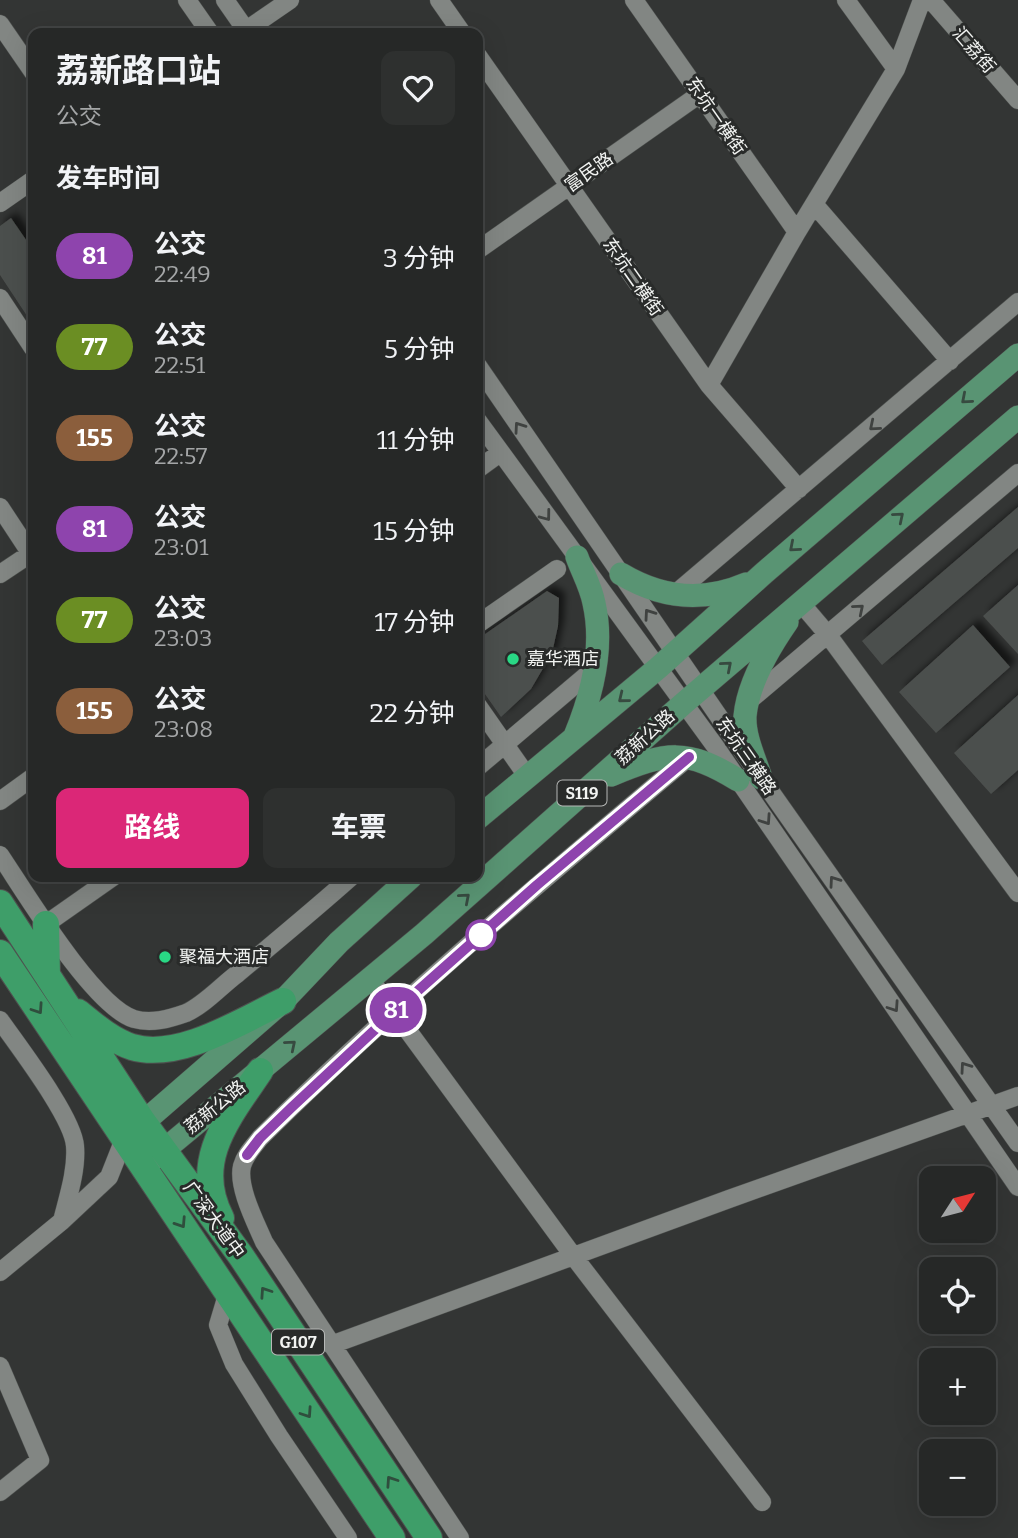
<!DOCTYPE html>
<html lang="zh">
<meta charset="utf-8">
<style>
:root{--surface:#262827;--page:#2e302f;--text:#f1f3f6;--muted:#a4a6a7;--line:#424444;--accent:#db2777}
body{margin:0;font-family:Bitter,"Noto Sans SC",serif;background:var(--page);color:var(--text);height:100vh;display:flex;flex-direction:column;font-size:26px;white-space:nowrap}
*{box-sizing:border-box;margin:0}
p{font-size:23px;color:var(--muted)}
.icon{flex:none;width:38px;height:38px;fill:none;stroke:currentColor;stroke-width:2;stroke-linecap:round;stroke-linejoin:round}
.map{position:relative;flex:1;overflow:hidden}
.sheet{position:absolute;left:28px;top:28px;width:455px;height:854px;display:flex;flex-direction:column;background:var(--surface);border-radius:14px;box-shadow:0 7px 28px #0002,0 0 0 2px var(--line)}
.sheet>*{flex:none}
.badge{padding:0 14px;border-radius:23px;font-size:24px;line-height:46px}
.needle{width:46px;rotate:54deg}
.controls{position:absolute;left:919px;top:1166px;display:grid;gap:14px}
.controls a{display:grid;place-items:center;width:77px;height:77px;border-radius:14px;background:var(--surface);box-shadow:0 7px 28px #0002,0 0 0 2px var(--line);font-size:35px}
.map>.badge{position:absolute;translate:-50% -50%;box-shadow:0 0 0 4px #fff}
h2{padding:0 28px;font-size:26px;line-height:63px}
.round{display:grid;place-items:center;flex:none;width:74px;height:74px;border-radius:14px;background:var(--page)}
.head{display:flex;align-items:center;justify-content:space-between;height:119px;padding:0 28px}
h1{font-size:33px;font-weight:700;line-height:52px}
.primary-button{display:flex;gap:14px;margin-top:auto;padding:14px 28px}
.primary-button a{flex:1;height:80px;border-radius:14px;background:var(--accent);color:#fff;font-size:28px;font-weight:700;line-height:80px;text-align:center}
.primary-button a+a{background:var(--page);color:var(--text)}
ul{padding:0;list-style:none}
li{display:flex;align-items:center;gap:21px;height:91px;padding:0 28px}
li div{flex:1}
li b{display:block;font-size:26px}
li em{font-style:normal}
li .badge{min-width:77px;font-weight:700;text-align:center}
.map>svg:first-child{display:block}
.building{fill:#4c4f4d;filter:url(#shadow)}
.lines{fill:none;stroke-linecap:round;stroke-linejoin:round}
.minor-casing{stroke:#4e514f;stroke-width:19}
.major-casing{stroke:#4e514f;stroke-width:24}
.highway-casing{stroke:#4e514f;stroke-width:28}
.minor{stroke:#828683;stroke-width:18}
.major{stroke:#599473;stroke-width:23}
.highway{stroke:#3e9e69;stroke-width:26}
.oneway{stroke:#374a40}
.oneway2{stroke:#3f4240}
.oneway3{stroke:#2f4e3d}
.line-casing{stroke:#fff;stroke-width:16}
.line{stroke:#8e44ad;stroke-width:10}
.poi-dot{fill:#29d885;stroke:#292b2a;stroke-width:2.5}
.stop-dot{fill:#fff;stroke:#8e44ad;stroke-width:3.5}
.labels{text-anchor:middle;stroke-width:6;stroke-linejoin:round;paint-order:stroke}
.shield{fill:#292b2a;stroke:#b6b8b6;stroke-width:2}
.shield-label{font-size:16px;font-weight:bold;fill:#f2f4f2}
.street-label{font-size:18px;fill:#f2f4f2;stroke:#292b2a}
.poi-label{font-size:18px;fill:#f2f4f2;stroke:#292b2a;text-anchor:start}
</style>
<div class="map">
<svg width="1018" height="1538" viewBox="0 0 1018 1538">
<defs>
<filter id="shadow"><feDropShadow dx="6" dy="-6" stdDeviation="3.5" flood-color="#0009"/></filter>
</defs>
<rect width="100%" height="100%" fill="#333534"/>
<path class="building" d="M11 218 33 250V325L0 275V226Z
M1018 507V548L882 665 862 641Z
M1018 585V654L983 616Z
M547 591 559 598 558 626 552 653 531 689 501 717 478 684V639Z
M973 625 1010 667 936 733 899 692Z
M1018 695V770L991 794 954 753Z"/>
<g class="lines">
<g class="minor-casing">
<path id="minor" d="M187 0 210 33
M225 0 248 33
M439 0 462 33
M634 0 797 232
M846 0 896 69
M931 0 1018 100
M0 24 33 72
M242 33 290 0
M478 56 709 385 799 489
M0 203 33 180
M814 204 950 361
M478 250 700 94
M0 298 33 348
M478 366 761 778 1018 1143
M709 385 797 232 896 69 922 0
M478 421 715 746 1018 1187
M478 469 500 453
M0 507 31 554
M0 574 33 552
M676 593 1018 302
M800 602 828 635 1018 893
M478 624 557 569
M750 700 1018 473
M478 706 527 776
M478 767 595 668
M0 801 33 777
M0 855C25 892 93 1006 134 1019 151 1024 169 1019 186 1013 204 1005 221 986 237 974 275 942 314 910 351 877
M46 924 113 877
M370 979 574 1257 762 1502
M0 1020C18 1046 73 1117 75 1146 77 1170 68 1197 62 1221
M0 1272 62 1221 109 1177 124 1139
M227 1295 218 1325 234 1364 279 1436 348 1538
M331 1345 729 1199 1018 1096
M0 1366 40 1460 0 1492
M460 1538 264 1242C256 1223 237 1187 242 1166 245 1155 253 1147 260 1138 396 1003 543 880 689 757"/>
</g>
<g class="major-casing">
<path id="major" d="M621 574C661 598 702 603 746 584
M575 736C592 695 604 647 594 603 591 587 582 571 577 557
M611 775C667 752 686 748 738 780
M761 778C755 759 744 737 745 716 748 683 769 648 787 622
M478 818 658 668 764 573 1018 355
M130 1134 283 1001 339 942 411 877
M152 1160 424 934 684 703 1018 417"/>
</g>
<g class="highway-casing">
<path id="highway" d="M0 903 143 1122 241 1256 429 1538
M46 924 47 975
M0 953 392 1538
M78 1012C94 1025 111 1040 132 1047 179 1061 241 1021 283 1001
M221 1218C191 1161 229 1117 260 1071"/>
</g>
<use href="#minor" class="minor"/>
<use href="#major" class="major"/>
<use href="#highway" class="highway"/>
</g>
<defs><path id="oneway-chevron" d="M-2-3.5L2.5 0L-2 3.5" fill="none" stroke-width="1.6" stroke-linecap="round" stroke-linejoin="round" transform="scale(1.75)"/></defs>
<g class="oneway">
<use href="#oneway-chevron" transform="translate(966 399) rotate(139)"/>
<use href="#oneway-chevron" transform="translate(899 517) rotate(-40)"/>
<use href="#oneway-chevron" transform="translate(794 547) rotate(139)"/>
<use href="#oneway-chevron" transform="translate(727 666) rotate(-41)"/>
<use href="#oneway-chevron" transform="translate(623 698) rotate(141)"/>
<use href="#oneway-chevron" transform="translate(465 898) rotate(-41)"/>
<use href="#oneway-chevron" transform="translate(291 1045) rotate(-40)"/>
</g>
<g class="oneway2">
<use href="#oneway-chevron" transform="translate(874 426) rotate(140)"/>
<use href="#oneway-chevron" transform="translate(519 427) rotate(-125)"/>
<use href="#oneway-chevron" transform="translate(546 516) rotate(53)"/>
<use href="#oneway-chevron" transform="translate(859 609) rotate(-40)"/>
<use href="#oneway-chevron" transform="translate(649 614) rotate(-125)"/>
<use href="#oneway-chevron" transform="translate(766 820) rotate(56)"/>
<use href="#oneway-chevron" transform="translate(834 881) rotate(-125)"/>
<use href="#oneway-chevron" transform="translate(894 1007) rotate(56)"/>
<use href="#oneway-chevron" transform="translate(965 1067) rotate(-125)"/>
</g>
<g class="oneway3">
<use href="#oneway-chevron" transform="translate(38 1009) rotate(56)"/>
<use href="#oneway-chevron" transform="translate(181 1223) rotate(57)"/>
<use href="#oneway-chevron" transform="translate(265 1292) rotate(-124)"/>
<use href="#oneway-chevron" transform="translate(307 1413) rotate(56)"/>
<use href="#oneway-chevron" transform="translate(391 1481) rotate(-124)"/>
</g>
<g class="lines">
<g class="line-casing">
<path id="line" d="M247 1155 260 1138 292 1107 395 1011 537 885 689 757"/>
</g>
<use href="#line" class="line"/>
</g>
<g class="poi-dot">
<circle cx="513" cy="659" r="7"/>
<circle cx="165" cy="957" r="7"/>
</g>
<circle class="stop-dot" cx="481" cy="935" r="14"/>
<g class="labels">
<g class="shield">
<rect x="557.5" y="780.5" width="49" height="25" rx="5"/>
<rect x="272" y="1329.5" width="52" height="25" rx="5"/>
</g>
<g class="shield-label">
<text x="582" y="799">S119</text>
<text x="298" y="1348">G107</text>
</g>
<g class="street-label">
<text transform="translate(974 50) rotate(49)" y="6">汇荔街</text>
<text transform="translate(716 116) rotate(55)" y="6">东坑一横街</text>
<text transform="translate(589 172) rotate(-35)" y="6">富民路</text>
<text transform="translate(633 277) rotate(55)" y="6">东坑二横街</text>
<text transform="translate(645 737) rotate(-42)" y="6">荔新公路</text>
<text transform="translate(746 756) rotate(55)" y="6">东坑三横路</text>
<text transform="translate(215 1107) rotate(-39)" y="6">荔新公路</text>
<text transform="translate(214 1220) rotate(54)" y="6">广深大道中</text>
</g>
<g class="poi-label">
<text x="527" y="665">嘉华酒店</text>
<text x="179" y="963">聚福大酒店</text>
</g>
</g>
</svg>
<div class="controls">
<a><svg class="needle" viewBox="-14 -14 28 28"><path d="M0-13l5 13h-10z" fill="#e53935"/><path d="M0 13l5-13h-10z" fill="#a4a6a7"/></svg></a>
<a><svg class="icon" aria-label="locate" viewBox="0 0 24 24"><circle cx="12" cy="12" r="6"/><path d="M12 2v4M12 18v4M2 12h4M18 12h4"/></svg></a>
<a>+</a>
<a>−</a>
</div>
<b class="badge" style="left:396px;top:1010px;background:#8e44ad;color:#fff">81</b>
<section class="sheet">
<div class="head"><div><h1>荔新路口站</h1><p>公交</p></div><a class="round"><svg class="icon" aria-label="heart" viewBox="0 0 24 24"><path d="M12 20l-8-8c-3-5 5-10 8-4 3-6 11-1 8 4z"/></svg></a></div>
<h2>发车时间</h2>
<ul>
<li><span class="badge" style="background:#8e44ad;color:#fff">81</span><div><b>公交</b><p>22:49</p></div><em>3 分钟</em></li>
<li><span class="badge" style="background:#6b8e23;color:#fff">77</span><div><b>公交</b><p>22:51</p></div><em>5 分钟</em></li>
<li><span class="badge" style="background:#8b5e3c;color:#fff">155</span><div><b>公交</b><p>22:57</p></div><em>11 分钟</em></li>
<li><span class="badge" style="background:#8e44ad;color:#fff">81</span><div><b>公交</b><p>23:01</p></div><em>15 分钟</em></li>
<li><span class="badge" style="background:#6b8e23;color:#fff">77</span><div><b>公交</b><p>23:03</p></div><em>17 分钟</em></li>
<li><span class="badge" style="background:#8b5e3c;color:#fff">155</span><div><b>公交</b><p>23:08</p></div><em>22 分钟</em></li>
</ul>
<div class="primary-button"><a>路线</a><a>车票</a></div>
</section>
</div>
